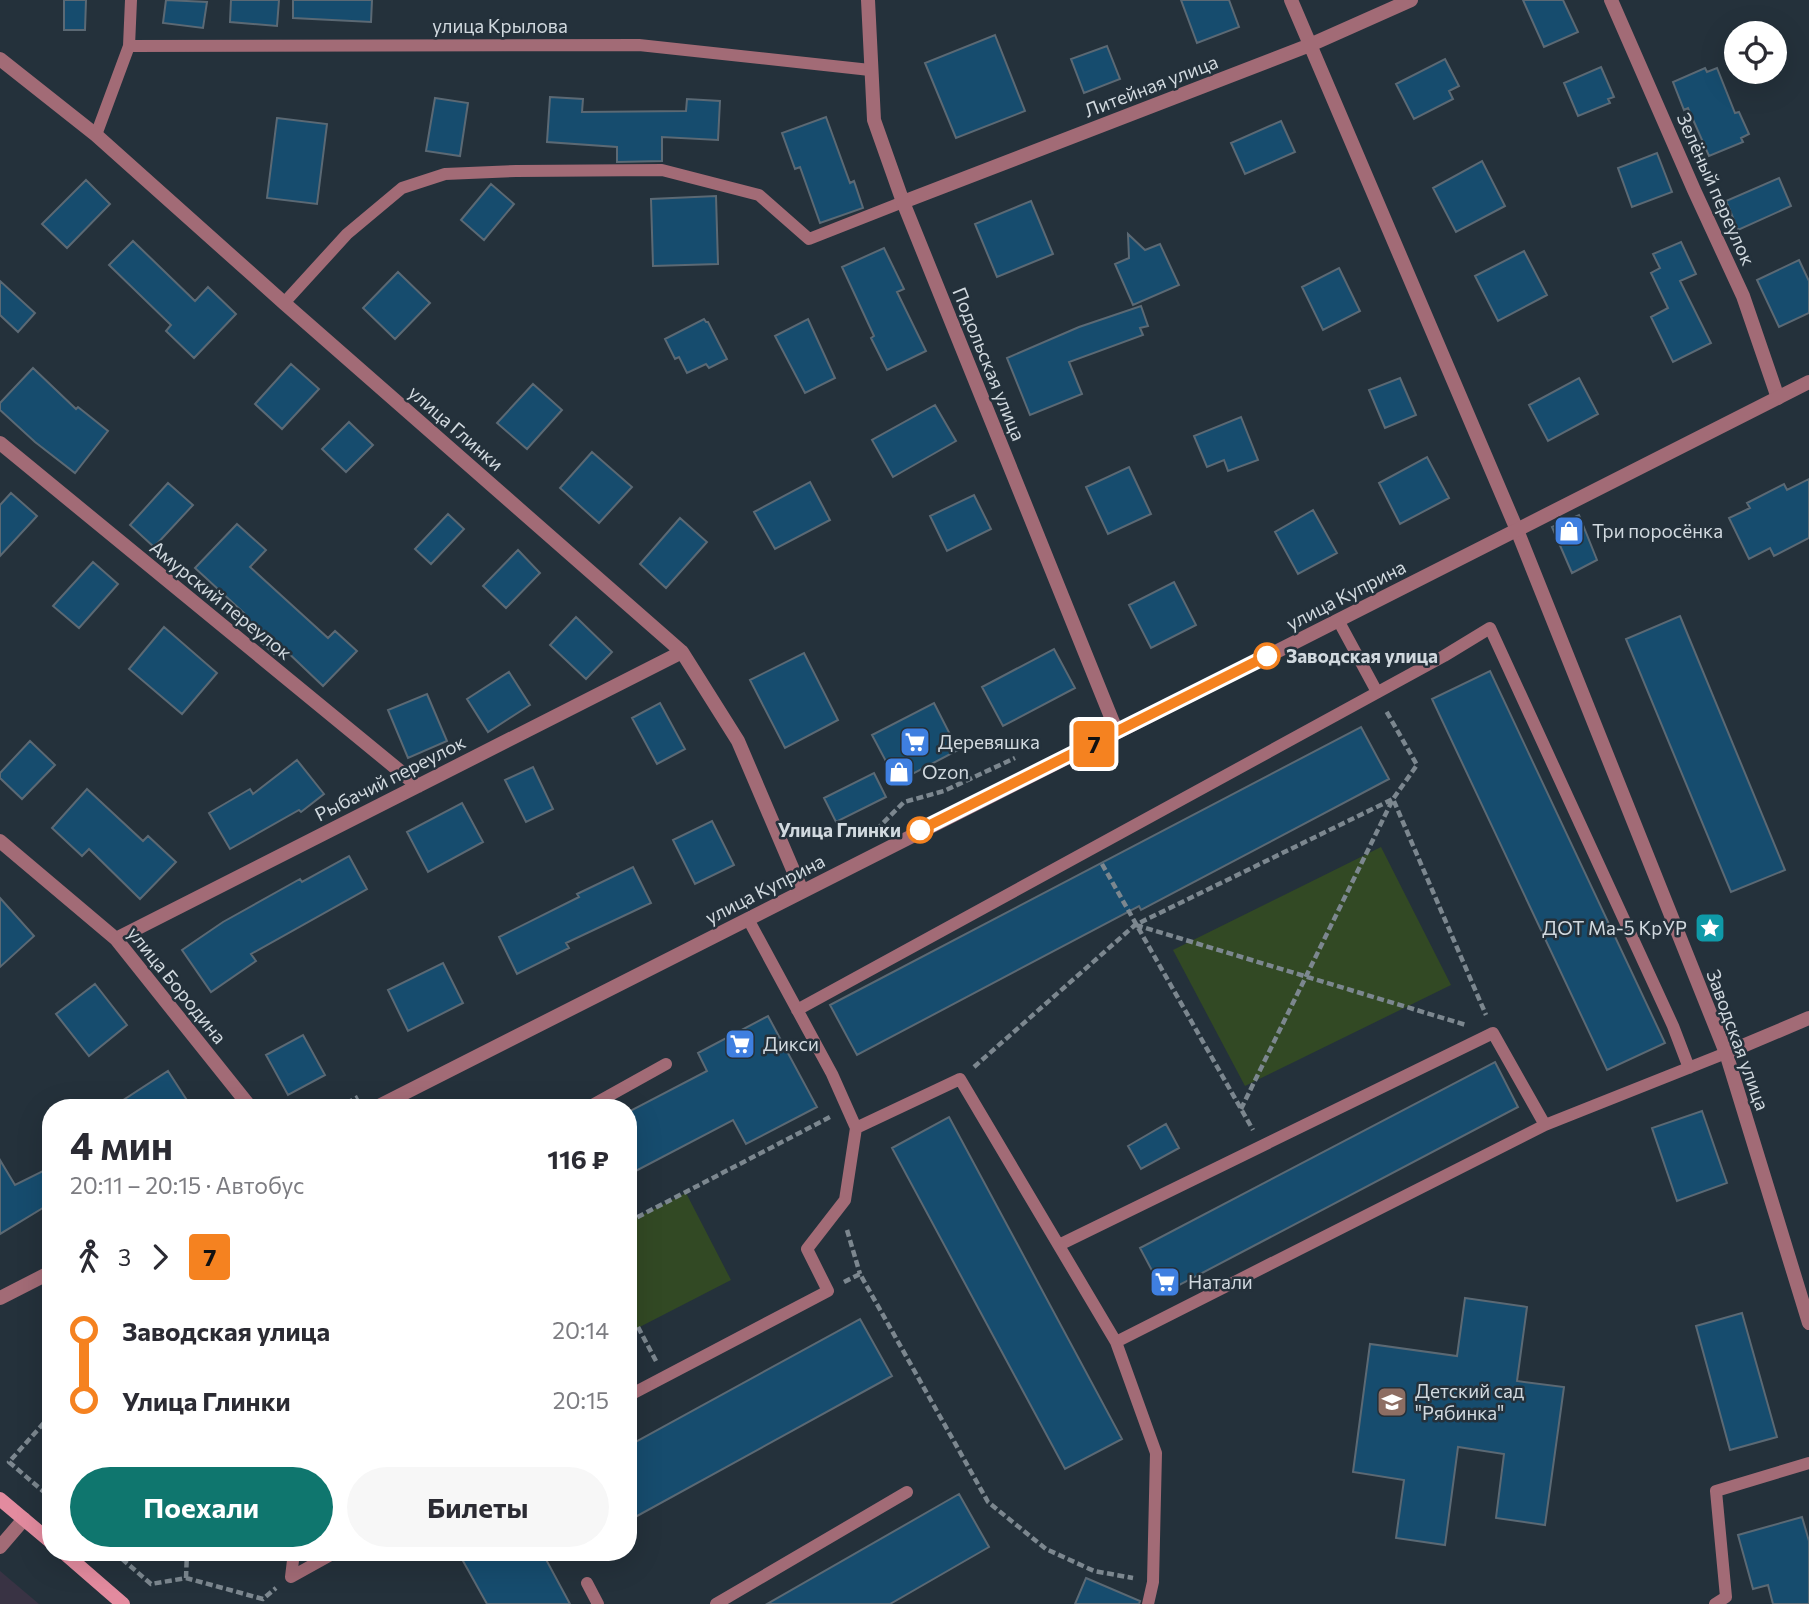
<!DOCTYPE html>
<html lang="ru">
<meta charset="utf-8">
<style>
:root{--surface:#fff;--page:#f7f7f7;--text:#2b2b33;--muted:#7c7c81;--accent:#0f766e}
body{margin:0;font-family:Commissioner,sans-serif;background:var(--page);color:var(--text);height:100vh;display:flex;flex-direction:column;font-size:26px;white-space:nowrap}
*{box-sizing:border-box;margin:0}
p{font-size:23px;color:var(--muted)}
.icon{flex:none;width:38px;height:38px;fill:none;stroke:currentColor;stroke-width:2;stroke-linecap:round;stroke-linejoin:round}
.map{position:relative;flex:1;overflow:hidden}
.side{position:absolute;left:42px;top:1099px;width:595px;height:462px;display:flex;flex-direction:column;background:var(--surface);border-radius:28px;box-shadow:0 7px 28px #0002}
.side>*{flex:none}
.badge{padding:0 14px;border-radius:5px;font-size:24px;line-height:46px}
.tools{position:absolute;left:1724px;top:21px;display:grid;gap:14px}
.tools a{display:grid;place-items:center;width:63px;height:63px;border-radius:50%;background:var(--surface);box-shadow:0 7px 28px #0002;font-size:35px}
.map>.badge{position:absolute;translate:-50% -50%;box-shadow:0 0 0 4px #fff}
.legs{display:flex;align-items:center;gap:10px;height:77px;padding:0 28px;font-size:23px}
.legs p{margin-inline-start:auto}
.summary{display:flex;align-items:center;justify-content:space-between;height:119px;padding:0 28px}
h1{font-size:38px;font-weight:700;line-height:52px}
.primary-button{display:flex;gap:14px;margin-top:auto;padding:14px 28px}
.primary-button a{flex:1;height:80px;border-radius:42px;background:var(--accent);color:#fff;font-size:28px;font-weight:700;line-height:80px;text-align:center}
.primary-button a+a{background:var(--page);color:var(--text)}
ul{padding:0 28px;list-style:none}
li{display:flex;align-items:center;gap:24px;height:70px;font-size:26px}
li i{display:grid;place-items:center;width:10px;height:100%;margin:0 9px;background:currentColor}
li i::after{content:'';width:18px;height:18px;margin:-9px;border:5px solid;border-radius:50%;background:var(--surface)}
li p{margin-inline-start:auto}
li:first-child i{background:linear-gradient(#0000 50%,currentColor 0)}
li:last-child i{background:linear-gradient(currentColor 50%,#0000 0)}
.map>svg:first-child{display:block}
.industrial{fill:#393344}
.green{fill:#324924}
.building{fill:#164c6e;stroke:#5b6974;stroke-width:2}
.lines{fill:none;stroke-linecap:round;stroke-linejoin:round}
.path{stroke:#7c878f;stroke-width:4.5;stroke-dasharray:7 3.5;stroke-linecap:butt}
.service{stroke:#a26b76;stroke-width:12}
.minor{stroke:#a26b76;stroke-width:14}
.tertiary{stroke:#a26b76;stroke-width:14}
.secondary{stroke:#e38b9f;stroke-width:14}
.line-1-casing{stroke:#fff;stroke-width:16}
.line-1{stroke:#f58220;stroke-width:10}
.stop-1-dot{fill:#fff;stroke:#f58220;stroke-width:3.5}
.labels{text-anchor:middle;stroke-width:5;stroke-linejoin:round;paint-order:stroke}
.street-label{font-size:19px;fill:#d1d9df;stroke:#24313b}
.poi-label{font-size:19px;fill:#d1d9df;stroke:#24313b;text-anchor:start}
.stop-label{font-size:19px;font-weight:bold;fill:#d1d9df;stroke:#24313b;text-anchor:start}
</style>
<div class="map">
<svg width="1809" height="1604" viewBox="0 0 1809 1604">
<rect width="100%" height="100%" fill="#24313b"/>
<path class="industrial" d="M0 1571 39 1604H0Z"/>
<path class="green" d="M1381 847 1451 985 1245 1086 1173 950Z
M686 1193 731 1280 628 1333V1222Z"/>
<path class="building" d="M64 0H86L85 30H64Z
M166 0 207 2 203 28 163 23Z
M231 0H279L277 26 230 22Z
M293 0H372L371 22 293 18Z
M1181 0H1229L1239 27 1197 43Z
M1523 0H1563L1578 32 1544 47Z
M995 35 1025 111 956 138 925 63Z
M1107 46 1120 79 1084 93 1071 59Z
M1445 59 1459 86 1449 91 1453 99 1414 119 1396 84Z
M1601 67 1614 97 1608 99 1610 103 1578 116 1564 83Z
M1705 68 1707 72 1717 68 1735 113 1739 112 1749 134 1741 138 1743 142 1709 156 1688 108 1684 110 1673 82Z
M550 97 583 99 582 112 686 111 687 99 720 101 718 140 662 137V161L617 162V147L547 142Z
M435 98 468 103 460 156 426 151Z
M826 117 850 183 854 181 863 208 820 223 800 167 795 169 782 133Z
M277 118 327 124 317 204 267 198Z
M1281 121 1295 152 1245 174 1231 143Z
M1657 153 1672 192 1632 207 1618 168Z
M1482 161 1505 206 1456 232 1433 188Z
M1779 178 1791 206 1738 230 1726 201Z
M86 180 110 204 67 248 42 224Z
M491 184 514 204 484 240 461 220Z
M716 196 718 264 653 266 651 199Z
M1031 201 1053 254 997 277 975 224Z
M1128 234 1145 250 1160 244 1179 285 1133 305 1115 264 1129 258Z
M133 241 195 301 208 287 236 314 194 358 166 331 171 325 109 265Z
M1681 242 1696 274 1680 281 1711 343 1673 362 1651 317 1668 308 1651 273 1660 268 1653 254Z
M884 248 904 289 897 292 926 351 887 370 871 338 874 336 842 267Z
M1524 251 1547 295 1498 321 1475 276Z
M1799 260 1809 281V313L1779 327 1757 280Z
M1339 268 1360 311 1323 330 1302 287Z
M398 272 430 303 395 339 363 308Z
M0 281 35 313 18 332 0 315Z
M1141 306 1148 326 1140 328 1143 335 1069 362 1082 394 1030 415 1007 358 1079 327Z
M704 319 706 322H708L727 359 709 368 706 364 687 373 679 357 675 359 665 339Z
M808 319 835 378 805 393 775 336Z
M291 364 319 389 282 429 255 404Z
M33 368 76 409 78 407 108 431 75 473 35 442 0 410V403Z
M1400 378 1416 415 1385 428 1369 390Z
M1579 378 1598 414 1548 441 1529 405Z
M533 384 562 410 527 449 497 423Z
M935 405 956 441 893 477 872 440Z
M1241 417 1258 460 1228 471 1224 460 1207 467 1194 436Z
M349 422 373 445 346 472 322 449Z
M592 452 632 487 599 523 560 488Z
M1427 457 1449 498 1400 524 1379 483Z
M1129 467 1151 514 1108 534 1086 487Z
M1809 479V538L1774 556 1770 548 1749 559 1729 518 1750 508 1747 503 1784 484 1787 490Z
M810 482 830 520 775 549 754 512Z
M168 483 193 505 154 547 130 525Z
M11 493 37 516 0 556V505Z
M974 495 991 529 947 551 930 516Z
M1313 510 1337 553 1298 574 1275 532Z
M448 514 464 529 431 564 415 549Z
M1579 515 1597 560 1572 573 1552 527Z
M680 518 707 542 666 588 640 564Z
M237 524 266 550 250 567 328 638 335 631 357 651 323 686 281 646 274 654 237 620 244 613 195 568Z
M518 550 540 573 506 608 483 586Z
M93 562 118 584 79 628 53 606Z
M1174 582 1196 625 1151 648 1129 605Z
M1680 616 1785 870 1731 892 1626 639Z
M576 617 612 652 586 679 550 645Z
M164 627 217 673 182 714 129 669Z
M1054 649 1075 688 1003 726 982 687Z
M804 653 838 720 785 748 750 680Z
M1490 671 1665 1043 1607 1070 1432 699Z
M509 672 530 705 488 732 467 699Z
M427 694 447 741 408 758 388 710Z
M660 703 685 749 657 764 632 718Z
M934 703 958 750 897 782 872 735Z
M1361 727 1389 779 1141 910 1139 906 857 1055 830 1005Z
M30 741 55 765 22 799 0 778V773Z
M297 760 324 794 301 812 299 810 230 849 209 813 250 789 253 794Z
M533 767 553 809 526 822 505 780Z
M874 773 886 797 836 822 824 798Z
M87 789 143 841 148 836 176 862 140 899 89 849 82 856 52 828Z
M462 803 483 842 428 872 407 832Z
M712 821 734 865 695 884 673 840Z
M349 856 367 889 251 954 256 961 211 992 182 950 223 922 300 879 302 882Z
M633 867 651 903 566 943 569 948 517 974 499 937 579 897 577 894Z
M0 898 34 936 0 967Z
M443 963 463 1003 408 1031 388 990Z
M95 984 127 1025 89 1056 56 1014Z
M768 1016 817 1107 746 1144 733 1120 628 1175V1112L707 1071 698 1053Z
M303 1035 325 1075 288 1095 266 1055Z
M1495 1062 1518 1107 1164 1293 1140 1248Z
M168 1071 192 1108H111Z
M1702 1111 1727 1183 1677 1201 1652 1128Z
M949 1117 1122 1439 1065 1469 892 1148Z
M1166 1124 1179 1148 1141 1169 1128 1146Z
M0 1160 15 1185 51 1167V1203L0 1234Z
M1465 1298 1527 1307 1517 1381 1564 1387 1545 1525 1496 1518 1504 1454 1458 1447 1445 1545 1396 1538 1404 1480 1353 1472 1370 1344 1457 1356Z
M1742 1313 1777 1437 1730 1450 1696 1326Z
M860 1319 892 1376 628 1521V1446Z
M959 1494 989 1547 890 1604H767Z
M1802 1517 1809 1541V1604H1773L1768 1585 1753 1589 1738 1535Z
M458 1552H542L570 1604H487Z
M1086 1578 1140 1601 1139 1604H1075Z"/>
<g class="lines">
<path class="path" d="M876 830 904 802 944 791 1015 758
M1102 864 1253 1130
M1136 925 1466 1025
M974 1067 1135 925 1393 799 1486 1015
M337 1108 358 1097
M1241 1109 1393 799 1417 765 1385 709
M628 1222 832 1116
M847 1230 860 1274
M844 1282 860 1274 988 1502 1046 1549 1094 1571 1133 1578
M638 1327 656 1361
M51 1415 9 1462 51 1498
M114 1552 151 1584 186 1578 263 1599 276 1588
M186 1578 187 1552"/>
<path class="service" d="M129 46 639 45 870 70
M96 135 129 46 131 0
M284 303 347 234 402 188 445 174 516 171 662 170 759 195 809 239 903 202
M1338 620 1377 692
M797 1010 1444 656 1490 628 1673 1026 1689 1068
M587 1108 666 1064
M856 1128 960 1079 1116 1342 1156 1453 1153 1582 1148 1604
M1059 1245 1493 1033 1545 1125
M1116 1342 1545 1125 1726 1053
M628 1396 828 1291 807 1249 845 1200 856 1128 832 1074 748 919
M294 1552 291 1577 336 1552
M587 1583 598 1604
M716 1604 907 1492
M1715 1604 1726 1597 1716 1491 1809 1463"/>
<path class="minor" d="M868 0 874 120 903 202 1117 732
M1291 0 1517 530 1726 1053 1809 1323
M1611 0 1694 190 1743 296 1778 398
M0 59 96 135 284 303 682 652 738 741 802 891
M903 202 1310 45 1411 0
M0 443 418 786
M0 841 116 939 251 1108
M116 939 682 652
M1726 1053 1809 1018
M0 1547 24 1519"/>
<path class="tertiary" d="M375 1108 1809 382
M0 1298 51 1272"/>
<path class="secondary" d="M0 1499 51 1542
M63 1552 123 1604"/>
</g>
<g class="lines">
<g class="line-1-casing">
<path id="line-1" d="M920 830 1267 656"/>
</g>
<use href="#line-1" class="line-1"/>
</g>
<defs>
<g id="shop-square" transform="scale(1.575)"><rect x="-9" y="-9" width="18" height="18" rx="4" fill="#3f7fe0" stroke="#24313b"/><path d="M-5-2.5h2.3a2.7 3.5 0 0 1 5.4 0H5L5.5 6h-11ZM-1.5-2.5h3a1.5 2.3 0 0 0-3 0Z" fill="#fff"/></g>
<g id="supermarket-square" transform="scale(1.575)"><rect x="-9" y="-9" width="18" height="18" rx="4" fill="#3f7fe0" stroke="#24313b"/><path d="M-6-5.5h2.5l.6 2H6L4.5 2H-2.5L-4.4-4H-6ZM-1.5 3.2a1.3 1.3 0 1 0 .1 0ZM3 3.2a1.3 1.3 0 1 0 .1 0Z" fill="#fff"/></g>
<g id="sight-square" transform="scale(1.575)"><rect x="-9" y="-9" width="18" height="18" rx="4" fill="#0f9aa8" stroke="#24313b"/><path d="M0-6L1.8-2.2L6-1.7L2.9 1.2L3.7 5.4L0 3.3L-3.7 5.4L-2.9 1.2L-6-1.7L-1.8-2.2Z" fill="#fff"/></g>
<g id="school-square" transform="scale(1.575)"><rect x="-9" y="-9" width="18" height="18" rx="4" fill="#8d6e63" stroke="#24313b"/><path d="M0-5L7-2L0 1L-7-2ZM-4 1L0 2.5L4 1V4Q0 6-4 4Z" fill="#fff"/></g>
</defs>
<g fill-rule="evenodd">
<use href="#shop-square" x="1569" y="531"/>
<use href="#supermarket-square" x="915" y="742"/>
<use href="#shop-square" x="899" y="772"/>
<use href="#sight-square" x="1710" y="928"/>
<use href="#supermarket-square" x="740" y="1044"/>
<use href="#supermarket-square" x="1165" y="1282"/>
<use href="#school-square" x="1392" y="1402"/>
</g>
<g class="stop-1-dot">
<circle cx="1267" cy="656" r="12"/>
<circle cx="920" cy="830" r="12"/>
</g>
<g class="labels">
<g class="street-label">
<text x="500" y="33">улица Крылова</text>
<text transform="translate(1151 86) rotate(-21)" y="7">Литейная улица</text>
<text transform="translate(1716 189) rotate(66)" y="7">Зелёный переулок</text>
<text transform="translate(989 364) rotate(68)" y="7">Подольская улица</text>
<text transform="translate(456 428) rotate(41)" y="7">улица Глинки</text>
<text transform="translate(1346 595) rotate(-27)" y="7">улица Куприна</text>
<text transform="translate(221 600) rotate(39)" y="7">Амурский переулок</text>
<text transform="translate(390 778) rotate(-27)" y="7">Рыбачий переулок</text>
<text transform="translate(765 889) rotate(-27)" y="7">улица Куприна</text>
<text transform="translate(177 985) rotate(51)" y="7">улица Бородина</text>
<text transform="translate(1738 1040) rotate(70)" y="7">Заводская улица</text>
</g>
<g class="poi-label">
<text x="1592" y="538">Три поросёнка</text>
<text x="938" y="749">Деревяшка</text>
<text x="922" y="779">Ozon</text>
<text x="1687" y="935" text-anchor="end">ДОТ Ма-5 КрУР</text>
<text x="763" y="1051">Дикси</text>
<text x="1188" y="1289">Натали</text>
<text x="1415" y="1398">Детский сад<tspan x="1415" dy="22">"Рябинка"</tspan></text>
</g>
<g class="stop-label">
<text x="1286" y="663">Заводская улица</text>
<text x="901" y="837" text-anchor="end">Улица Глинки</text>
</g>
</g>
</svg>
<div class="tools">
<a><svg class="icon" aria-label="locate" viewBox="0 0 24 24"><circle cx="12" cy="12" r="6"/><path d="M12 2v4M12 18v4M2 12h4M18 12h4"/></svg></a>
</div>
<b class="badge" style="left:1094px;top:744px;background:#f58220;color:#111">7</b>
<section class="side">
<div class="summary"><div><h1>4 мин</h1><p>20:11 – 20:15 · Автобус</p></div><b>116 ₽</b></div>
<div class="legs"><svg class="icon" aria-label="walk" viewBox="0 0 24 24"><circle cx="13" cy="4" r="2"/><path d="M13 8l-2 6 4 7M11 14l-3 7M7 12l3-4h3l4 4"/></svg>3<svg class="icon" aria-label="forward" viewBox="0 0 24 24"><path d="M9 5l7 7-7 7"/></svg><b class="badge" style="background:#f58220;color:#111">7</b></div>
<ul>
<li><i style="color:#f58220"></i><b>Заводская улица</b><p>20:14</p></li>
<li><i style="color:#f58220"></i><b>Улица Глинки</b><p>20:15</p></li>
</ul>
<div class="primary-button"><a>Поехали</a><a>Билеты</a></div>
</section>
</div>
